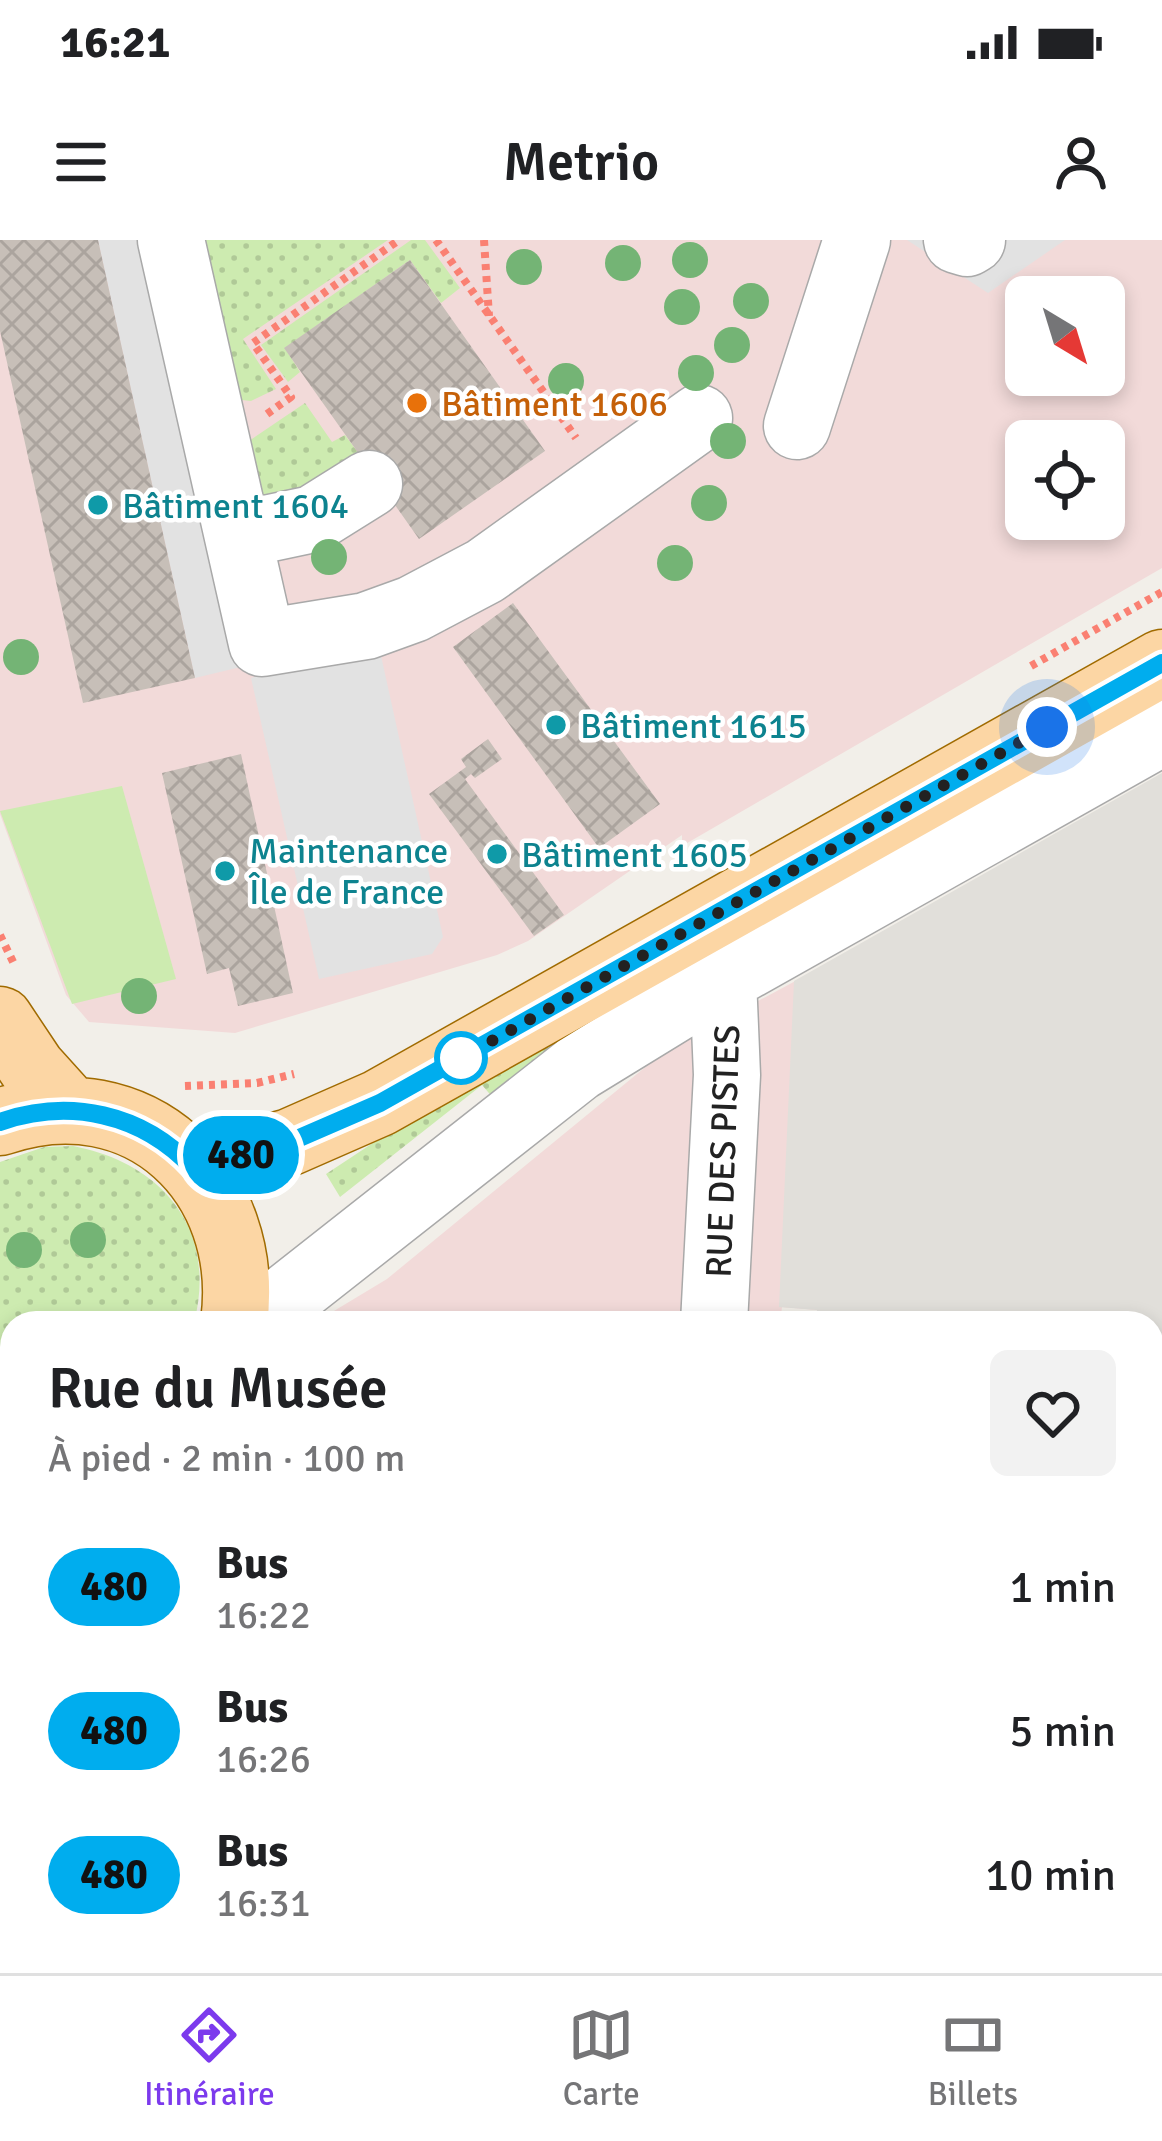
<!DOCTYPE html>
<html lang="fr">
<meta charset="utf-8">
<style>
:root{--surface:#fff;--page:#f2f2f2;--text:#202124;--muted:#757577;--line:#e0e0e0;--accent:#7c3aed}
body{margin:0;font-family:Signika,sans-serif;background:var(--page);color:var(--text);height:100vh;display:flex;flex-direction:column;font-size:45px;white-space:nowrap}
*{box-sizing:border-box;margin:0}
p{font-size:39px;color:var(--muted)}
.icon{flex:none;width:66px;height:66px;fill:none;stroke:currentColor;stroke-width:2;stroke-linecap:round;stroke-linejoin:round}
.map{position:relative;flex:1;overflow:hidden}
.side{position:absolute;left:0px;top:1071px;width:1164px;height:663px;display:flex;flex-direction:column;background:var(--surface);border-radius:36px 36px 0 0;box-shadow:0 6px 18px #0003}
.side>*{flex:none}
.badge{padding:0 24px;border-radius:39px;font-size:42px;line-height:78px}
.needle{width:78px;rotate:142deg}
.tools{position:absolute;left:1005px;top:36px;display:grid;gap:24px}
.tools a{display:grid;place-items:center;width:120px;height:120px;border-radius:18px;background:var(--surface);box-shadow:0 6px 18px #0003;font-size:60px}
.you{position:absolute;width:60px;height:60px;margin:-30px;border:9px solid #fff;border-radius:50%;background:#1a73e8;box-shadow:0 0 0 18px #1a73e833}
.map>.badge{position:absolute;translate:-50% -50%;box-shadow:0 0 0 6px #fff}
.round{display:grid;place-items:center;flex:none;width:126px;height:126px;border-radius:18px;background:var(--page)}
.head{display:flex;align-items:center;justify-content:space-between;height:204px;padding:0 48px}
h1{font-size:57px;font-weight:600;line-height:90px}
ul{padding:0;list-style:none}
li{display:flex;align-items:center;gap:36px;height:144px;padding:0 48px}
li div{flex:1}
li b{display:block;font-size:45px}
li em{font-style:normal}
li .badge{min-width:132px;font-weight:700;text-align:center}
.status{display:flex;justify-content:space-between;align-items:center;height:84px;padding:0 60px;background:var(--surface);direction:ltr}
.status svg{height:33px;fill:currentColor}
header{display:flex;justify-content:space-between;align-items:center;height:156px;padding:0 48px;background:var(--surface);font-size:54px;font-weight:600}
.tabs{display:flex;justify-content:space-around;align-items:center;height:168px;border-top:3px solid var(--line);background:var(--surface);font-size:33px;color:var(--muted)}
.tabs a{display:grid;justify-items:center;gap:6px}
.tabs .active{color:var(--accent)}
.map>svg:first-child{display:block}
.commercial{fill:#f2dad9;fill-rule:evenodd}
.airport{fill:#e1dfda}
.grass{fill:url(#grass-dots)}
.garden{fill:#cdebb0}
.parking{fill:#e2e2e2}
.building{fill:url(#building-cross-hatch)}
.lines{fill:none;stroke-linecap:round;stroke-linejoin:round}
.minor-casing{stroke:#a9a9a9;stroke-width:69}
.major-casing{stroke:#a06b00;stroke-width:69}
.path{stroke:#fa8072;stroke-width:8;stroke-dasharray:6 6;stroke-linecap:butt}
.minor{stroke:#fff;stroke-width:66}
.major{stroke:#fcd6a4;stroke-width:66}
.tree{fill:#74b475}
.line-casing{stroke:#fff;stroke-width:27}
.line{stroke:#00adee;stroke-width:18}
.walk{stroke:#222;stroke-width:12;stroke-dasharray:0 21.6}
.food-dot{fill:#e8710a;stroke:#fff;stroke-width:4.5}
.culture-dot{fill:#0f9aa8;stroke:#fff;stroke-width:4.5}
.stop-dot{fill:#fff;stroke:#00adee;stroke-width:6}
.labels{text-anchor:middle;stroke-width:9;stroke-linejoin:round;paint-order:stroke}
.food-label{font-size:36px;fill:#c56008;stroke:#fff;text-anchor:start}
.culture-label{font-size:36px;fill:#0d838f;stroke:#fff;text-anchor:start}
.street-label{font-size:36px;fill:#222;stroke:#fff}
</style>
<div class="status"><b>16:21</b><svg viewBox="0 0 49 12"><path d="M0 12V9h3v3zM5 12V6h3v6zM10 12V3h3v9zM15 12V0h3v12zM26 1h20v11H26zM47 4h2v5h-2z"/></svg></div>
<header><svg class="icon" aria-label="menu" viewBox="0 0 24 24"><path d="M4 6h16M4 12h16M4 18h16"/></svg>Metrio<svg class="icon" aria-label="person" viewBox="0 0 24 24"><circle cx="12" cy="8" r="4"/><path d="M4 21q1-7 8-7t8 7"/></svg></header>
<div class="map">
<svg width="1162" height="1733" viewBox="0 0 1162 1733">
<defs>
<pattern id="grass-dots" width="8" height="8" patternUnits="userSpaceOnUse" patternTransform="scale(3)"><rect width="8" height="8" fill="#cdebb0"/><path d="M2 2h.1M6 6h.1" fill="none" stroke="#b0c997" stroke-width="1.8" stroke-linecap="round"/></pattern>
<pattern id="building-cross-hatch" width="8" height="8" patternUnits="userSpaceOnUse" patternTransform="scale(3)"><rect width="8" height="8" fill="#c7bfb8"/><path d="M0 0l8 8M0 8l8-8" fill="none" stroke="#aba49e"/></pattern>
</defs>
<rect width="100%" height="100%" fill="#f2efe9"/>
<path class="commercial" d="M0 0H1162V328L682 606V595L528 701 497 715 235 793 89 782 66 755 0 574ZM1026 57H1104V135H1026ZM1026 201H1104V279H1026Z
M1162 534V1733H0V1294L12 1293V1722H1152V1083H816L817 1070 782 1067 780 1083H314L387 1039 665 811 853 710Z"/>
<path class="airport" d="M1162 533V1733H755V1722H1152V1083H816L817 1070 779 1067 794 741Z"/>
<path class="grass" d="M199 0H388L243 99 276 149 251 161 233 159Z
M411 0H425L460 48 441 63 410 20 285 108 300 132 288 142 261 105Z
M305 163 332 202 345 195 365 222 266 273 243 205Z
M750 680 494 859 482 845 340 957 326 934 382 897Z
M73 906C163 923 218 990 194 1083H12V1170L0 1165V922L44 907Z"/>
<path class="garden" d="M122 546 176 739 72 764 0 571Z"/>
<path class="parking" d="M98 0H154L249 425 195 438Z
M907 0H1065L988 53Z
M378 402 443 697 432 714 319 739 251 438Z"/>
<path class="building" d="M0 0H98L195 438 83 463 0 91Z
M410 20 545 211 419 299 284 108Z
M513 363 660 564 599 608 453 407Z
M488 499 502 519 475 538 471 534 465 539 564 675 534 696 429 554 466 527 461 519Z
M241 514 293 753 238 766 229 728 207 734 162 533Z"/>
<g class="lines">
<g class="minor-casing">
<path id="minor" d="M171 0 262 403 366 386 413 369 485 331 699 178
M957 0 967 3 972 0
M797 186 857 0
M238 295 313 279 369 244
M254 1083 578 828 723 739 1162 492
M714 1083 727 835 723 739
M685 1733V1722"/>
</g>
<g class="major-casing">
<path id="major" d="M0 780 32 828 69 869
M0 882C139 834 253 943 234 1083
M193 928 290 902 379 863 1162 423
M0 1210 12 1215
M275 1722 279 1733"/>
</g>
<path class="path" d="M436 0 576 198
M484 0 489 76
M267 174 291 157 253 103 399 0
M1031 426 1162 352
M0 695 15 726
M185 846 257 843 294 834
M351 1722 354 1733"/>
<use href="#minor" class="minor"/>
<use href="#major" class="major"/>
</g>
<g class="tree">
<circle cx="690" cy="20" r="18"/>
<circle cx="623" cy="23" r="18"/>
<circle cx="524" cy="27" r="18"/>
<circle cx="751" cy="61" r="18"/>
<circle cx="682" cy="67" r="18"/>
<circle cx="732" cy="105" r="18"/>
<circle cx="696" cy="133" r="18"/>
<circle cx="566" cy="141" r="18"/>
<circle cx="728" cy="201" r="18"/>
<circle cx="709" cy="263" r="18"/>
<circle cx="329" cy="317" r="18"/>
<circle cx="675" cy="323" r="18"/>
<circle cx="21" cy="417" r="18"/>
<circle cx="139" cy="756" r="18"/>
<circle cx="88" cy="1000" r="18"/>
<circle cx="24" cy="1010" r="18"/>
</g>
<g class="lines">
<g class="line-casing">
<path id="line" d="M0 882C69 858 142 873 193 928L290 902 380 863 1162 423"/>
</g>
<use href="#line" class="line"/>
<path class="walk" d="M461 818 458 820 1047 487"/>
</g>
<circle class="food-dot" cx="417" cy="163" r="12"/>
<g class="culture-dot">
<circle cx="98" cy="265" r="12"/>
<circle cx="556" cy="485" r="12"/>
<circle cx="497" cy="614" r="12"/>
<circle cx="225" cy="631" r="12"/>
</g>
<circle class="stop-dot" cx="461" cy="818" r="24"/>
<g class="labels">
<g class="food-label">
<text x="441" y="176">Bâtiment 1606</text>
</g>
<g class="culture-label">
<text x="122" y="278">Bâtiment 1604</text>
<text x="580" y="498">Bâtiment 1615</text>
<text x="249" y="623">Maintenance<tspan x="249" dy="41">Île de France</tspan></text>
<text x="521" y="627">Bâtiment 1605</text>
</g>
<g class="street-label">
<text transform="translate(722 911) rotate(-88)" y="13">RUE DES PISTES</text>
</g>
</g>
</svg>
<div class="tools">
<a><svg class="needle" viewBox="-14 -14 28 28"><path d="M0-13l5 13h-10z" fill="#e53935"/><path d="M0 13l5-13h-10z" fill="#757577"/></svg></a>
<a><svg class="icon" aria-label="locate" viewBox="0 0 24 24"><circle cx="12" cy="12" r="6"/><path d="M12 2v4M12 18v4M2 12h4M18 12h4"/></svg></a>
</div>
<div class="you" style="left:1047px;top:487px"></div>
<b class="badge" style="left:241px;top:915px;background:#00adee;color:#111">480</b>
<section class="side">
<div class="head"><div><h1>Rue du Musée</h1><p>À pied · 2 min · 100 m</p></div><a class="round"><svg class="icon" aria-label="heart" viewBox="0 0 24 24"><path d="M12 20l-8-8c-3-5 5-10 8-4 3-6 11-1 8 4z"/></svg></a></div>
<ul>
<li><span class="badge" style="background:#00adee;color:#111">480</span><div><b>Bus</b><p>16:22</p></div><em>1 min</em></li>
<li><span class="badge" style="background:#00adee;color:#111">480</span><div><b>Bus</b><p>16:26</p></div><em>5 min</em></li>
<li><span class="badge" style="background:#00adee;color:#111">480</span><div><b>Bus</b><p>16:31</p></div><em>10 min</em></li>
</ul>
</section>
</div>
<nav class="tabs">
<a class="active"><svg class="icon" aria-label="directions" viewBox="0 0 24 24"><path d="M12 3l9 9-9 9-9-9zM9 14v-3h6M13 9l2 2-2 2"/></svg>Itinéraire</a>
<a><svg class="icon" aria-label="map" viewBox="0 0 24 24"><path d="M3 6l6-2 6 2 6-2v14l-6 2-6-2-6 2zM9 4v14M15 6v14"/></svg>Carte</a>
<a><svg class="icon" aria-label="tickets" viewBox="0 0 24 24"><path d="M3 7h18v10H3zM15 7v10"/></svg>Billets</a>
</nav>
